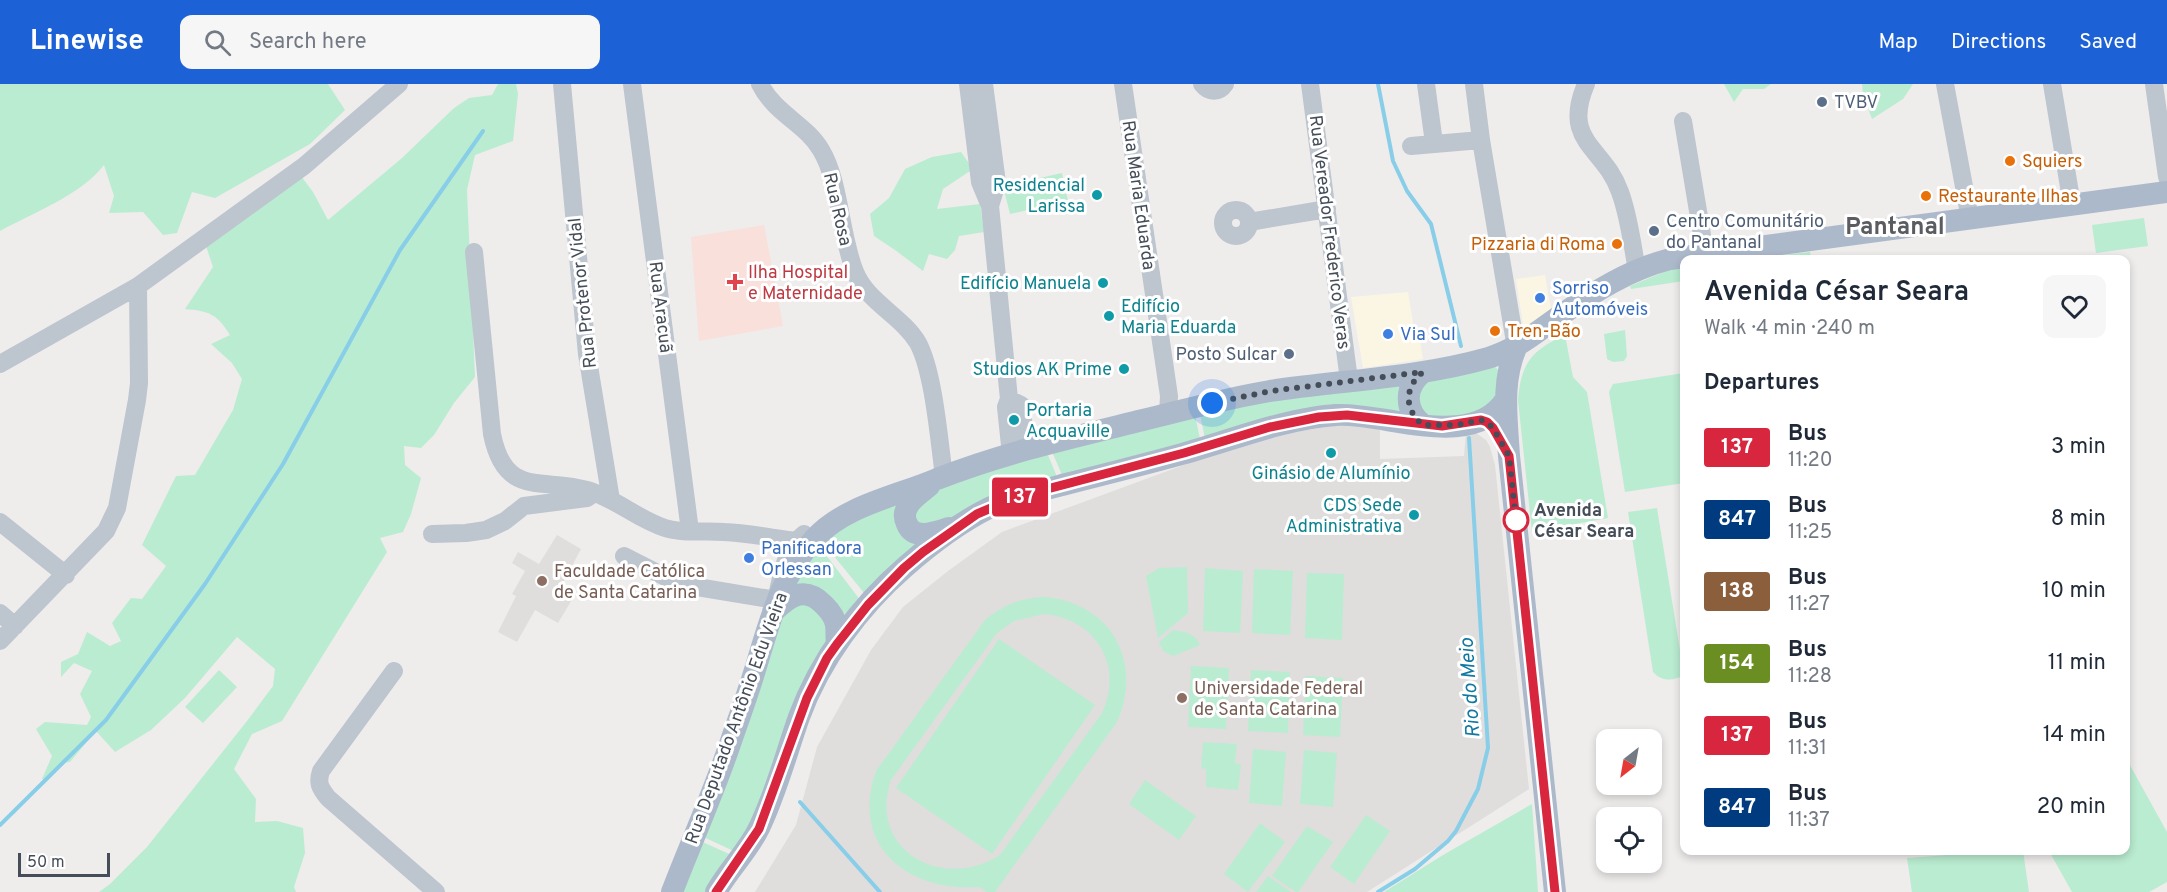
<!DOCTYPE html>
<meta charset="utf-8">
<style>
:root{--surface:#fff;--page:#f6f6f7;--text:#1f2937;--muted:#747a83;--accent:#1d61d7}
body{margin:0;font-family:Overpass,sans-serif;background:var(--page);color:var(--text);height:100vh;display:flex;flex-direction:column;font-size:22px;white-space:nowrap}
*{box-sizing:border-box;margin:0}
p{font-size:20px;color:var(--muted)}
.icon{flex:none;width:33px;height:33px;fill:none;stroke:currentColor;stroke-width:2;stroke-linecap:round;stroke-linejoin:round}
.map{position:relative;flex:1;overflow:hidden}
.side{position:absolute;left:1680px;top:171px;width:450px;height:600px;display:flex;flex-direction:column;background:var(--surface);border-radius:12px;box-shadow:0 3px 9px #0003}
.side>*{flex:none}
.badge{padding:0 12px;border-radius:4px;font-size:21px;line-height:39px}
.needle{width:39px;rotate:211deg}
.tools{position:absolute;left:1596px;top:645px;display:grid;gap:12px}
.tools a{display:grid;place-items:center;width:66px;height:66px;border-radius:12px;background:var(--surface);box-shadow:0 3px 9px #0003;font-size:30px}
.scale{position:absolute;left:18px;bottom:15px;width:92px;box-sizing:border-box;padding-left:6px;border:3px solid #454e58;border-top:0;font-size:16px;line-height:21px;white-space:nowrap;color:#454e58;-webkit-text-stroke:4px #fff;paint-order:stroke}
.you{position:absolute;width:30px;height:30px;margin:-15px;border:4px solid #fff;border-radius:50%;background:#1a73e8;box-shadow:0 0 0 9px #1a73e833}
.map>.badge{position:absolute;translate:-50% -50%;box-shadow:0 0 0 3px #fff}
h2{padding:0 24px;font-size:22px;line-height:54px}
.round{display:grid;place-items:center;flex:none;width:63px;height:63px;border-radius:12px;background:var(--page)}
.summary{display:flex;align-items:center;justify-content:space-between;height:102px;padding:0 24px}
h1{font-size:28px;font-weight:600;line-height:45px}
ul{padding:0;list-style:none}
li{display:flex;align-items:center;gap:18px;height:72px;padding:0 24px}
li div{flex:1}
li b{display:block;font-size:22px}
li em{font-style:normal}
li .badge{min-width:66px;font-weight:700;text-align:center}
header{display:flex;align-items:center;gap:36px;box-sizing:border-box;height:84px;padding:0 30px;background:var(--accent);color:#fff}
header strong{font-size:28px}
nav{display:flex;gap:33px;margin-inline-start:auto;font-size:21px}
.search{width:420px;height:54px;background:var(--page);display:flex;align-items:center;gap:15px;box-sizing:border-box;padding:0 21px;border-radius:12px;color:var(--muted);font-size:22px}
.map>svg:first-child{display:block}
.commercial{fill:#fbf6e4}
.education{fill:#e0dddd}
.medical{fill:#f9e0db}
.green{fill:#baecd1;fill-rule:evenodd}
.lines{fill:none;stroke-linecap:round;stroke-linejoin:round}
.stream{stroke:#88cee8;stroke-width:4}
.minor{stroke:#bdc5ce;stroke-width:18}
.major{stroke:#acb9cb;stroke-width:22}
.line-casing{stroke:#fff;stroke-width:14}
.line{stroke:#d7263d;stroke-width:9}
.walk{stroke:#454e58;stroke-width:6;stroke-dasharray:0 10.8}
.service-dot{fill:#5c6f8a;stroke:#fff;stroke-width:2}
.food-dot{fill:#e8710a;stroke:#fff;stroke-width:2}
.culture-dot{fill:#0f9aa8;stroke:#fff;stroke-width:2}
.health-dot{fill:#e0444e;stroke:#fff;stroke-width:2}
.shop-dot{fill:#3f7fe0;stroke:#fff;stroke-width:2}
.stop-dot{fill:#fff;stroke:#d7263d;stroke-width:3}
.education-dot{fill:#8d6e63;stroke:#fff;stroke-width:2}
.labels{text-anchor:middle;stroke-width:6;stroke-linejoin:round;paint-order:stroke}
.service-label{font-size:18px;fill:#4e5e75;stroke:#fff;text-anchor:start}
.food-label{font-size:18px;fill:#c56008;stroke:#fff;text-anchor:start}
.culture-label{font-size:18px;fill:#0d838f;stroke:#fff;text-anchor:end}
.street-label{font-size:18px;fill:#454e58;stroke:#fff}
.health-label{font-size:18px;fill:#be3a42;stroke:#fff;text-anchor:start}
.shop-label{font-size:18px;fill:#366cbe;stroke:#fff;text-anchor:start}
.stop-label{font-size:18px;font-weight:bold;fill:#454e58;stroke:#fff;text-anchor:start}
.education-label{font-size:18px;fill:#785e54;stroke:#fff;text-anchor:start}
.water-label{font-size:20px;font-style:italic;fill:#1078a1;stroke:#fff}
.district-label{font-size:24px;font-weight:bold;fill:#595c61;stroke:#fff}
</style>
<header>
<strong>Linewise</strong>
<div class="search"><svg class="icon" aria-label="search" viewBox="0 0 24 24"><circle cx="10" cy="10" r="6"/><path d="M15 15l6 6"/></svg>Search here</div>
<nav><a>Map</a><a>Directions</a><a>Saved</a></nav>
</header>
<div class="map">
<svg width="2167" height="808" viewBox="0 0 2167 808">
<rect width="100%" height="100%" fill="#efecec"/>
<path class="commercial" d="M1545 191 1551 226 1524 247 1516 195Z
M1408 208 1416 257H1420L1423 275 1363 284 1351 213Z"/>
<path class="education" d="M1338 341 1380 345V375L1464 372 1466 348 1473 347 1486 356 1490 363 1495 381 1529 705 1367 808H755L796 741 817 663 871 566 903 523 948 487 1002 448 1257 354Z
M557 451 581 465 559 506 573 514 558 539 535 526 517 558 498 548 516 512 512 510 525 487 512 479 518 468 539 480Z"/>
<path class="medical" d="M764 141 783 242 699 257 691 153Z"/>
<path class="green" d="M0 0H328L345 26 310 60 215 114 192 108 177 149 163 151 143 128 109 129 114 112 104 81C81 111 33 129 0 147Z
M498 0H516L518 10 513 57 475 71 467 106 475 293 454 319 434 351 421 364 404 362 405 381 421 394 411 430 403 448 380 454 387 468 282 637 252 650 234 685 256 715 255 738 277 737 303 744 305 769 294 803 296 808H99L110 800 147 763 247 637 273 602 275 585 237 553 185 614 151 646 115 668 96 647 70 678 63 679 47 697 42 695 52 672 36 645 45 638 87 641 91 633 80 610 92 587 74 579 61 593V578L78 570 87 548 110 562 121 557 112 539 131 514 142 515 166 482 142 461 176 392 195 391 233 326 242 295 232 279 211 260 230 251C217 230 209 227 185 225L213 183 205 159 301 92 313 108 328 136 402 74 454 24 469 14 492 11Z
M1724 0H1771L1764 5H1743L1734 18Z
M1862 0H1913L1903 15 1872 35 1863 10Z
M961 68 973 85 943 105 937 125 980 120 984 148 959 152 955 166 947 175 929 170 923 187 895 166 874 152 870 130 889 114 905 85 932 73Z
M1062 89 1068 117 1010 130 1003 102Z
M2144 134 2148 162 2096 169 2092 141Z
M1810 168 1811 175 1738 176Z
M1681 181H1684V197L1631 205 1630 202Z
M1625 246 1627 272 1624 277 1613 278 1607 275 1604 250Z
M1565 251 1573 293 1587 308 1608 434 1532 448 1518 316C1521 279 1532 266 1565 251Z
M1491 278 1502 290 1490 328 1425 338 1411 312 1416 298Z
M1684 289V399L1625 408 1609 308 1613 300Z
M1412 294 1414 337 1353 327 1206 360 1199 325Z
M1194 326 1201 360 1065 398 1050 363Z
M1045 364 1060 400 921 446 911 423 923 411Z
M909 410 922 454 869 515 820 455Z
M1657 424 1684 591C1674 597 1662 598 1653 588L1628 428Z
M816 458 864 521 839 551 833 526 780 515Z
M1187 483 1188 529 1158 554 1146 492 1159 484Z
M1205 484 1243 487 1240 549 1203 547Z
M1254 485 1293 487 1290 551 1252 549Z
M1307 489 1344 490 1342 556 1305 554Z
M1044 513C1110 518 1144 577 1117 638L995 808H987L980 803C905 808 850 760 876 687L985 536C1003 521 1021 514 1044 513ZM1044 530C1096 535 1124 581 1102 629L1000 771C942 808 867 766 891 696L997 549 1014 537Z
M817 518 831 556 740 770 697 750 787 519Z
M1173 546C1186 548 1195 549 1200 561L1173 572 1163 567 1159 558Z
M999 555 1095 621 992 770 896 704Z
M1191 582 1229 584 1226 645 1188 643Z
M219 586 237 603 203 639 185 623Z
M1251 586 1290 588 1288 649 1248 647Z
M1306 592 1343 594 1340 653 1303 651Z
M1203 658 1237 660 1235 679 1241 680 1238 706 1206 703V685L1201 684Z
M1253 665 1286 668 1282 722 1249 719Z
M1304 666 1337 669 1333 723 1300 720Z
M2126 674 2167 748V798L2149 808H2072L2049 767 2126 766Z
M1145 696 1196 732 1179 756 1129 720Z
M1532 720 1538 808H1384L1443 771Z
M1366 731 1390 747 1354 800 1330 783Z
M1260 739 1285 758 1248 808 1224 790Z
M1307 742 1333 758 1298 808H1296L1272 792Z
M696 755 736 773 713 808H675Z
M2002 767H2023L2029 808H1912L1907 774Z
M1268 792 1291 808H1256Z"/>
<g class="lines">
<path class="stream" d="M1378 0 1393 77 1407 107 1431 140 1461 262
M800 718 880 808
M0 741 106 636 205 500 283 380 400 166 483 47
M1378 808 1415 785 1448 757 1456 747 1478 705 1488 664 1469 354"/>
<path class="minor" d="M562 0 587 270 611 416
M632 0 690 447
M760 0C775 30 806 40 821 66 840 97 840 151 855 188 867 218 902 232 918 259 934 289 939 357 944 392
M968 0 980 98 990 122 1009 315 1006 323 1011 371
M984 0 997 99 990 122
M1123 0 1169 312 1168 330
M1202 0C1209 9 1219 9 1225 0
M1310 0 1349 296
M1426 0 1434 59
M1474 0 1481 56 1516 264
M1586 0C1561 59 1604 62 1620 108 1629 132 1632 160 1637 186
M1945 0 1970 135
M2052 0 2072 121
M2154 0 2167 93
M1683 37 1705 169
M1411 62 1481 56
M1223 139a13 13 0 1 1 26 0a13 13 0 1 1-26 0Z
M1249 138 1327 125
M474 168 492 350C505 415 543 393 587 406 615 414 637 435 665 444 683 450 705 446 724 448 748 449 772 454 796 457
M0 280 138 202 304 82 399 0
M1009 315 1021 321 1027 366
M0 438 66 491
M432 450 466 449 486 446 505 437 524 422 587 414 590 412
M624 472 679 500 776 516C782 492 784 466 804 450
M0 529 15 542
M0 557 106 447 117 424 137 316 139 299 138 202
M394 587 321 687C317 699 320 704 328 714L436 808"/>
<path class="major" d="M1516 264C1501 298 1507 336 1509 372L1555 808
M1423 288C1404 303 1404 326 1423 341
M929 402C922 408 912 414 908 422 904 428 904 434 907 440 914 457 937 448 949 444
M773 528C790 512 805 501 824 521 830 527 835 533 836 541 837 547 836 554 837 560
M672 808C691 758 714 708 731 657 739 634 747 612 754 589 769 541 780 492 815 454 846 421 897 412 937 395 1003 369 1074 353 1143 336 1185 326 1227 314 1270 307 1343 296 1417 294 1488 274 1518 265 1536 248 1561 231 1595 207 1629 186 1670 175L2167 108
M716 808C729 785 748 767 759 744 776 709 786 670 799 633 820 576 859 523 905 483 930 461 959 439 989 424 1012 413 1037 408 1062 401 1102 391 1142 381 1182 370 1233 356 1282 335 1336 331 1385 328 1473 368 1506 315"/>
</g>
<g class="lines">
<g class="line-casing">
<path id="line" d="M716 808 759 745 807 614 827 574 837 560 868 521 904 484 923 468 977 430 1017 413 1184 369 1270 343 1319 333 1347 331 1442 342 1481 336 1487 338 1493 344 1509 372 1555 808"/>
</g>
<use href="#line" class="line"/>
<path class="walk" d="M1212 319 1271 307 1423 288C1404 303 1404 326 1423 341H1457L1481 336 1487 338 1493 344 1509 372 1516 436"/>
</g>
<g class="service-dot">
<circle cx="1822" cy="18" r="6"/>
<circle cx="1654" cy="147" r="6"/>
<circle cx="1289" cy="270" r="6"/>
</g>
<g class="food-dot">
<circle cx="2010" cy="77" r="6"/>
<circle cx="1926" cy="112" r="6"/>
<circle cx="1617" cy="160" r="6"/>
<circle cx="1495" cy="247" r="6"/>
</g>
<g class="culture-dot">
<circle cx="1097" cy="111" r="6"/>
<circle cx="1103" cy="199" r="6"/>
<circle cx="1109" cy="232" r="6"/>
<circle cx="1124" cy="285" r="6"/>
<circle cx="1014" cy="336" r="6"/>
<circle cx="1331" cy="369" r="6"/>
<circle cx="1414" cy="431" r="6"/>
</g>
<path class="health-dot" d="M732 189h6v6h6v6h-6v6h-6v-6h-6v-6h6z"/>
<g class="shop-dot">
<circle cx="1540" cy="214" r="6"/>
<circle cx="1388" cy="250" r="6"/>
<circle cx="749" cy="474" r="6"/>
</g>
<circle class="stop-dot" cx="1516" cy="436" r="12"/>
<g class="education-dot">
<circle cx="542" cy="497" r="6"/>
<circle cx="1182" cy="614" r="6"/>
</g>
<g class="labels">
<g class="service-label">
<text x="1834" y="24">TVBV</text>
<text x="1666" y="143">Centro Comunitário<tspan x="1666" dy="21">do Pantanal</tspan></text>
<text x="1277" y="276" text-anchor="end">Posto Sulcar</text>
</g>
<g class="food-label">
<text x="2022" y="83">Squiers</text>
<text x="1938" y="118">Restaurante Ilhas</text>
<text x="1605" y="166" text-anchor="end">Pizzaria di Roma</text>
<text x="1507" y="253">Tren-Bão</text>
</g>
<g class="culture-label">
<text x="1085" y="107">Residencial<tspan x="1085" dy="21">Larissa</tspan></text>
<text x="1091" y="205">Edifício Manuela</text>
<text x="1121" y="228" text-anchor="start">Edifício<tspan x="1121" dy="21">Maria Eduarda</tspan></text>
<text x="1112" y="291">Studios AK Prime</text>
<text x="1026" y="332" text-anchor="start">Portaria<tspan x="1026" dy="21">Acquaville</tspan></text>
<text x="1331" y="395" text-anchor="middle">Ginásio de Alumínio</text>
<text x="1402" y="427">CDS Sede<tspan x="1402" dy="21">Administrativa</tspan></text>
</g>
<g class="street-label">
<text transform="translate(1139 111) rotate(82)" y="6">Rua Maria Eduarda</text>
<text transform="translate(838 125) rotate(77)" y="6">Rua Rosa</text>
<text transform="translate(1330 148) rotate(83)" y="6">Rua Vereador Frederico Veras</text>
<text transform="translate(582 209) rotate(-96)" y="6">Rua Protenor Vidal</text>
<text transform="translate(661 223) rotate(83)" y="6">Rua Aracuã</text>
<text transform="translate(736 634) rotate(-70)" y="6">Rua Deputado Antônio Edu Vieira</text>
</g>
<g class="health-label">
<text x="748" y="194">Ilha Hospital<tspan x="748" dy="21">e Maternidade</tspan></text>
</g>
<g class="shop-label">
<text x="1552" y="210">Sorriso<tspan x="1552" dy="21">Automóveis</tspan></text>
<text x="1400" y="256">Via Sul</text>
<text x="761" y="470">Panificadora<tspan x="761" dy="21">Orlessan</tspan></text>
</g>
<g class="stop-label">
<text x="1534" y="432">Avenida<tspan x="1534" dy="21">César Seara</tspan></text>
</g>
<g class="education-label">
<text x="554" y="493">Faculdade Católica<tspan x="554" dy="21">de Santa Catarina</tspan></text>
<text x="1194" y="610">Universidade Federal<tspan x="1194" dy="21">de Santa Catarina</tspan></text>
</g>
<g class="water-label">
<text transform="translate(1469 604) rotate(-94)" y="7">Rio do Meio</text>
</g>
<g class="district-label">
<text x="1895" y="150">Pantanal</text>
</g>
</g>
</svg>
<div class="tools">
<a><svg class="needle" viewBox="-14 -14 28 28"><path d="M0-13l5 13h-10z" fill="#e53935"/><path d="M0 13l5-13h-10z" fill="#747a83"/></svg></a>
<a><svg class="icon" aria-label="locate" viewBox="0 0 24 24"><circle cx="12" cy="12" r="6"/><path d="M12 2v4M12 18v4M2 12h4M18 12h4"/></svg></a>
</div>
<div class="scale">50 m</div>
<div class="you" style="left:1212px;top:319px"></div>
<b class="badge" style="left:1020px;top:413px;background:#d7263d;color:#fff">137</b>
<section class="side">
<div class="summary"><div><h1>Avenida César Seara</h1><p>Walk · 4 min · 240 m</p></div><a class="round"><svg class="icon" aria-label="heart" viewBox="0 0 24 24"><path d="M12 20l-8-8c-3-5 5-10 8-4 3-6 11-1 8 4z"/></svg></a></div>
<h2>Departures</h2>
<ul>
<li><span class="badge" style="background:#d7263d;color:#fff">137</span><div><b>Bus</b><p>11:20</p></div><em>3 min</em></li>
<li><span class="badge" style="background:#003b80;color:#fff">847</span><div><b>Bus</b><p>11:25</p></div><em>8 min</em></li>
<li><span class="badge" style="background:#8b5e3c;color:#fff">138</span><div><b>Bus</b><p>11:27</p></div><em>10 min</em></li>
<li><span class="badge" style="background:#6b8e23;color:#fff">154</span><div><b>Bus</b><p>11:28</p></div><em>11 min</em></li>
<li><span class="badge" style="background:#d7263d;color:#fff">137</span><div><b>Bus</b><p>11:31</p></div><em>14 min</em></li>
<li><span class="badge" style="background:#003b80;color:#fff">847</span><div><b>Bus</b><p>11:37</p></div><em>20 min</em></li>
</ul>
</section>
</div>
